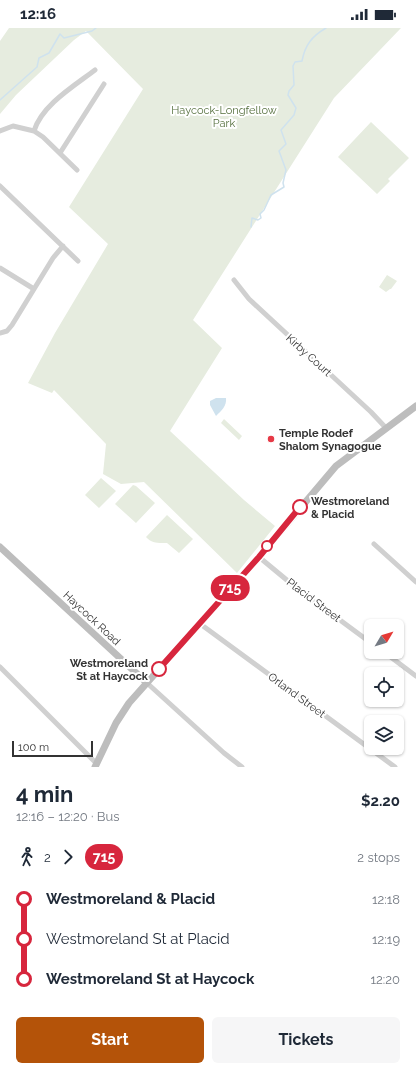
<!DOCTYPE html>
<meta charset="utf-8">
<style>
:root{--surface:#fff;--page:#f6f6f7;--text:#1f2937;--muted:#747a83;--accent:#b45309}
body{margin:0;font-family:Raleway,sans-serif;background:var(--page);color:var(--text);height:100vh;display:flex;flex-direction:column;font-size:15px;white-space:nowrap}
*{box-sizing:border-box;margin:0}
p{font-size:13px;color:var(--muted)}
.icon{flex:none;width:22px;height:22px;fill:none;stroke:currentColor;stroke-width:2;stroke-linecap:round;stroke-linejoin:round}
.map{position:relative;height:739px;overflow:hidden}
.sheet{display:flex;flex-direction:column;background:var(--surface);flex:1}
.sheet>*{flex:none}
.badge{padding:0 8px;border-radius:13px;font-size:14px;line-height:26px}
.needle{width:26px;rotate:52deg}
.buttons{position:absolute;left:364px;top:591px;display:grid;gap:8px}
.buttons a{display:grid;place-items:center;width:40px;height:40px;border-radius:6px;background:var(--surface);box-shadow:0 1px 3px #0004;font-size:20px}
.scale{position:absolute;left:12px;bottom:10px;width:81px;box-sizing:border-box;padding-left:4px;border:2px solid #333;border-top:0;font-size:11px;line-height:14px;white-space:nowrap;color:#333;-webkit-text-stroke:3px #fff;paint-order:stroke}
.map>.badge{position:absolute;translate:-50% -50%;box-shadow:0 0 0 2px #fff}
.legs{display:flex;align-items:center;gap:6px;height:44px;padding:0 16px;font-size:13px}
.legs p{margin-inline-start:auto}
.summary{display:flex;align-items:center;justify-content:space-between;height:68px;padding:0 16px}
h1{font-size:22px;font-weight:700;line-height:30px}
.action{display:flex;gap:8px;margin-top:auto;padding:8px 16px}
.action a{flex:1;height:46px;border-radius:6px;background:var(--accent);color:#fff;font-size:16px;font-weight:700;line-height:46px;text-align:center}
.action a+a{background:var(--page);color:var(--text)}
ul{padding:0 16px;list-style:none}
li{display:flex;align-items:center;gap:14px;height:40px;font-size:15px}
li i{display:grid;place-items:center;width:6px;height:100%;margin:0 5px;background:currentColor}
li i::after{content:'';width:10px;height:10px;margin:-5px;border:3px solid;border-radius:50%;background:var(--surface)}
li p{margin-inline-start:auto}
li:first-child i{background:linear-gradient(#0000 50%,currentColor 0)}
li:last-child i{background:linear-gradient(currentColor 50%,#0000 0)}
.status{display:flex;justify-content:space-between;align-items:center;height:28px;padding:0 20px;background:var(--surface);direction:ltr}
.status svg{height:11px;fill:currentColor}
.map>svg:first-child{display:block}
.green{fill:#e6ecdf}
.water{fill:#cfe2ee}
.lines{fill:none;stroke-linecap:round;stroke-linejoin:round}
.stream{stroke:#cfe2ee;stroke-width:1.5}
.street{stroke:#d0d0d0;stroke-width:5}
.secondary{stroke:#bdbdbd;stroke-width:7}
.line-1-casing{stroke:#fff;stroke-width:9}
.line-1{stroke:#d7263d;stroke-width:6}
.poi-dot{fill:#e63946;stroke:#fff;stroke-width:1.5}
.stop-1-dot{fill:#fff;stroke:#d7263d;stroke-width:2}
.labels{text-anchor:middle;stroke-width:4;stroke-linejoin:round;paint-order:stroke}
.park-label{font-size:11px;fill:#56703f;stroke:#fff}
.street-label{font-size:11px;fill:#333;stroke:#fff}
.poi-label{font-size:11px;font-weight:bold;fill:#333;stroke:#fff;text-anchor:start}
.stop-label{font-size:11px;font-weight:bold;fill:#333;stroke:#fff;text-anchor:start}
</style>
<div class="status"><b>12:16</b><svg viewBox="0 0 49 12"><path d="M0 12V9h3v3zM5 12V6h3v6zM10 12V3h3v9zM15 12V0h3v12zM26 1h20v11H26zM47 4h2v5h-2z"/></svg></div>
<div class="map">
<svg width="416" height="739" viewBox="0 0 416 739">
<rect width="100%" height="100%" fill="#fff"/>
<path class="green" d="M9 0H401L334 70 193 292 222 320 170 403 244 472 275 498 237 545 144 454 121 456 103 446 106 416 54 362 52 365 28 355 55 305 108 216 69 179 143 61 86 3 74 12 16 67 0 86V13Z
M371 94 409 130 388 151 390 153 377 166 338 129Z
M387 247 397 253 391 261H390L386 264 379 259Z
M224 391 242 408 239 412 221 395Z
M101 450 116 463 99 480 85 467Z
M133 457 136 458 155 475 136 495 115 476Z
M167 487 193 511 179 525 167 515C159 515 152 516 146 509Z"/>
<path class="water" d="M216 370H226C227 378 221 383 216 388L210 377V373Z"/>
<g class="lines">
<path class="stream" d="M0 72 37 39 39 30 49 25 60 6 64 10 92 3 96 0
M251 199 252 190 258 192 261 190 260 186 264 182 271 167 284 159 283 155 286 142 279 123 286 116 281 102 294 87 296 80 288 67 289 63 294 57 293 38 295 34 302 33C305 17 312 8 326 0"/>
<path class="street" d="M0 103 13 98 34 103 43 109 77 142
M34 103C42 77 74 58 95 42
M60 125 104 56
M0 158 78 233
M0 240 34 261
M234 252 249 271 371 384 386 400
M0 305 7 303 12 297 53 230 63 218
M374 516 416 554
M259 529 294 558 371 615
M199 595 395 739
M384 624 416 648
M0 639 97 736
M147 655 224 725 242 739"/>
<path class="secondary" d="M0 519 147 655
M95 739 116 695 129 675 259 529 336 438 416 378"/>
</g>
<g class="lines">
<g class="line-1-casing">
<path id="line-1" d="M159 641 259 529 300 479"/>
</g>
<use href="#line-1" class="line-1"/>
</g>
<circle class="poi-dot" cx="271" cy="411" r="4"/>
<g class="stop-1-dot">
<circle cx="300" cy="479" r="7"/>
<circle cx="267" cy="518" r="5"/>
<circle cx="159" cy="641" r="7"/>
</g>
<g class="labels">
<g class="park-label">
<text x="224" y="86">Haycock-Longfellow<tspan x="224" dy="13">Park</tspan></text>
</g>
<g class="street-label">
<text transform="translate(309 327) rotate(42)" y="4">Kirby Court</text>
<text transform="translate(314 572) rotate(37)" y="4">Placid Street</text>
<text transform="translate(92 590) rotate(43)" y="4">Haycock Road</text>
<text transform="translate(297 667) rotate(36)" y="4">Orland Street</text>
</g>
<g class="poi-label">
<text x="279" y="409">Temple Rodef<tspan x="279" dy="13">Shalom Synagogue</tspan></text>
</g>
<g class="stop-label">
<text x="311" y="477">Westmoreland<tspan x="311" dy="13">&amp; Placid</tspan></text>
<text x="148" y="639" text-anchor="end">Westmoreland<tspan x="148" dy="13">St at Haycock</tspan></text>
</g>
</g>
</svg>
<div class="buttons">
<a><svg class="needle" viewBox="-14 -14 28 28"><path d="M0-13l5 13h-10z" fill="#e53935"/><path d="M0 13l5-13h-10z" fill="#747a83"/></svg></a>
<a><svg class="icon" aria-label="locate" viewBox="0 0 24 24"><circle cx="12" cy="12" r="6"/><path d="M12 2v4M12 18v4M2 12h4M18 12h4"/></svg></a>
<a><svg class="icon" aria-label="layers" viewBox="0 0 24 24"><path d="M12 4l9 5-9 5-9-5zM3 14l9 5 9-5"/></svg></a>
</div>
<div class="scale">100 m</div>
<b class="badge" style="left:230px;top:560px;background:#d7263d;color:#fff">715</b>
</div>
<section class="sheet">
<div class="summary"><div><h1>4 min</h1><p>12:16 – 12:20 · Bus</p></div><b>$2.20</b></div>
<div class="legs"><svg class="icon" aria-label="walk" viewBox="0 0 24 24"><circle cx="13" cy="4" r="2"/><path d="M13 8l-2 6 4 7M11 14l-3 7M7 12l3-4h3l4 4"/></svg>2<svg class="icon" aria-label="forward" viewBox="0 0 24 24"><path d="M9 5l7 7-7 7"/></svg><b class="badge" style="background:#d7263d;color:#fff">715</b><p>2 stops</p></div>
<ul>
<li><i style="color:#d7263d"></i><b>Westmoreland &amp; Placid</b><p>12:18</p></li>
<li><i style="color:#d7263d"></i><span>Westmoreland St at Placid</span><p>12:19</p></li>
<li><i style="color:#d7263d"></i><b>Westmoreland St at Haycock</b><p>12:20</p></li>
</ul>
<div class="action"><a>Start</a><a>Tickets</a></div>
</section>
